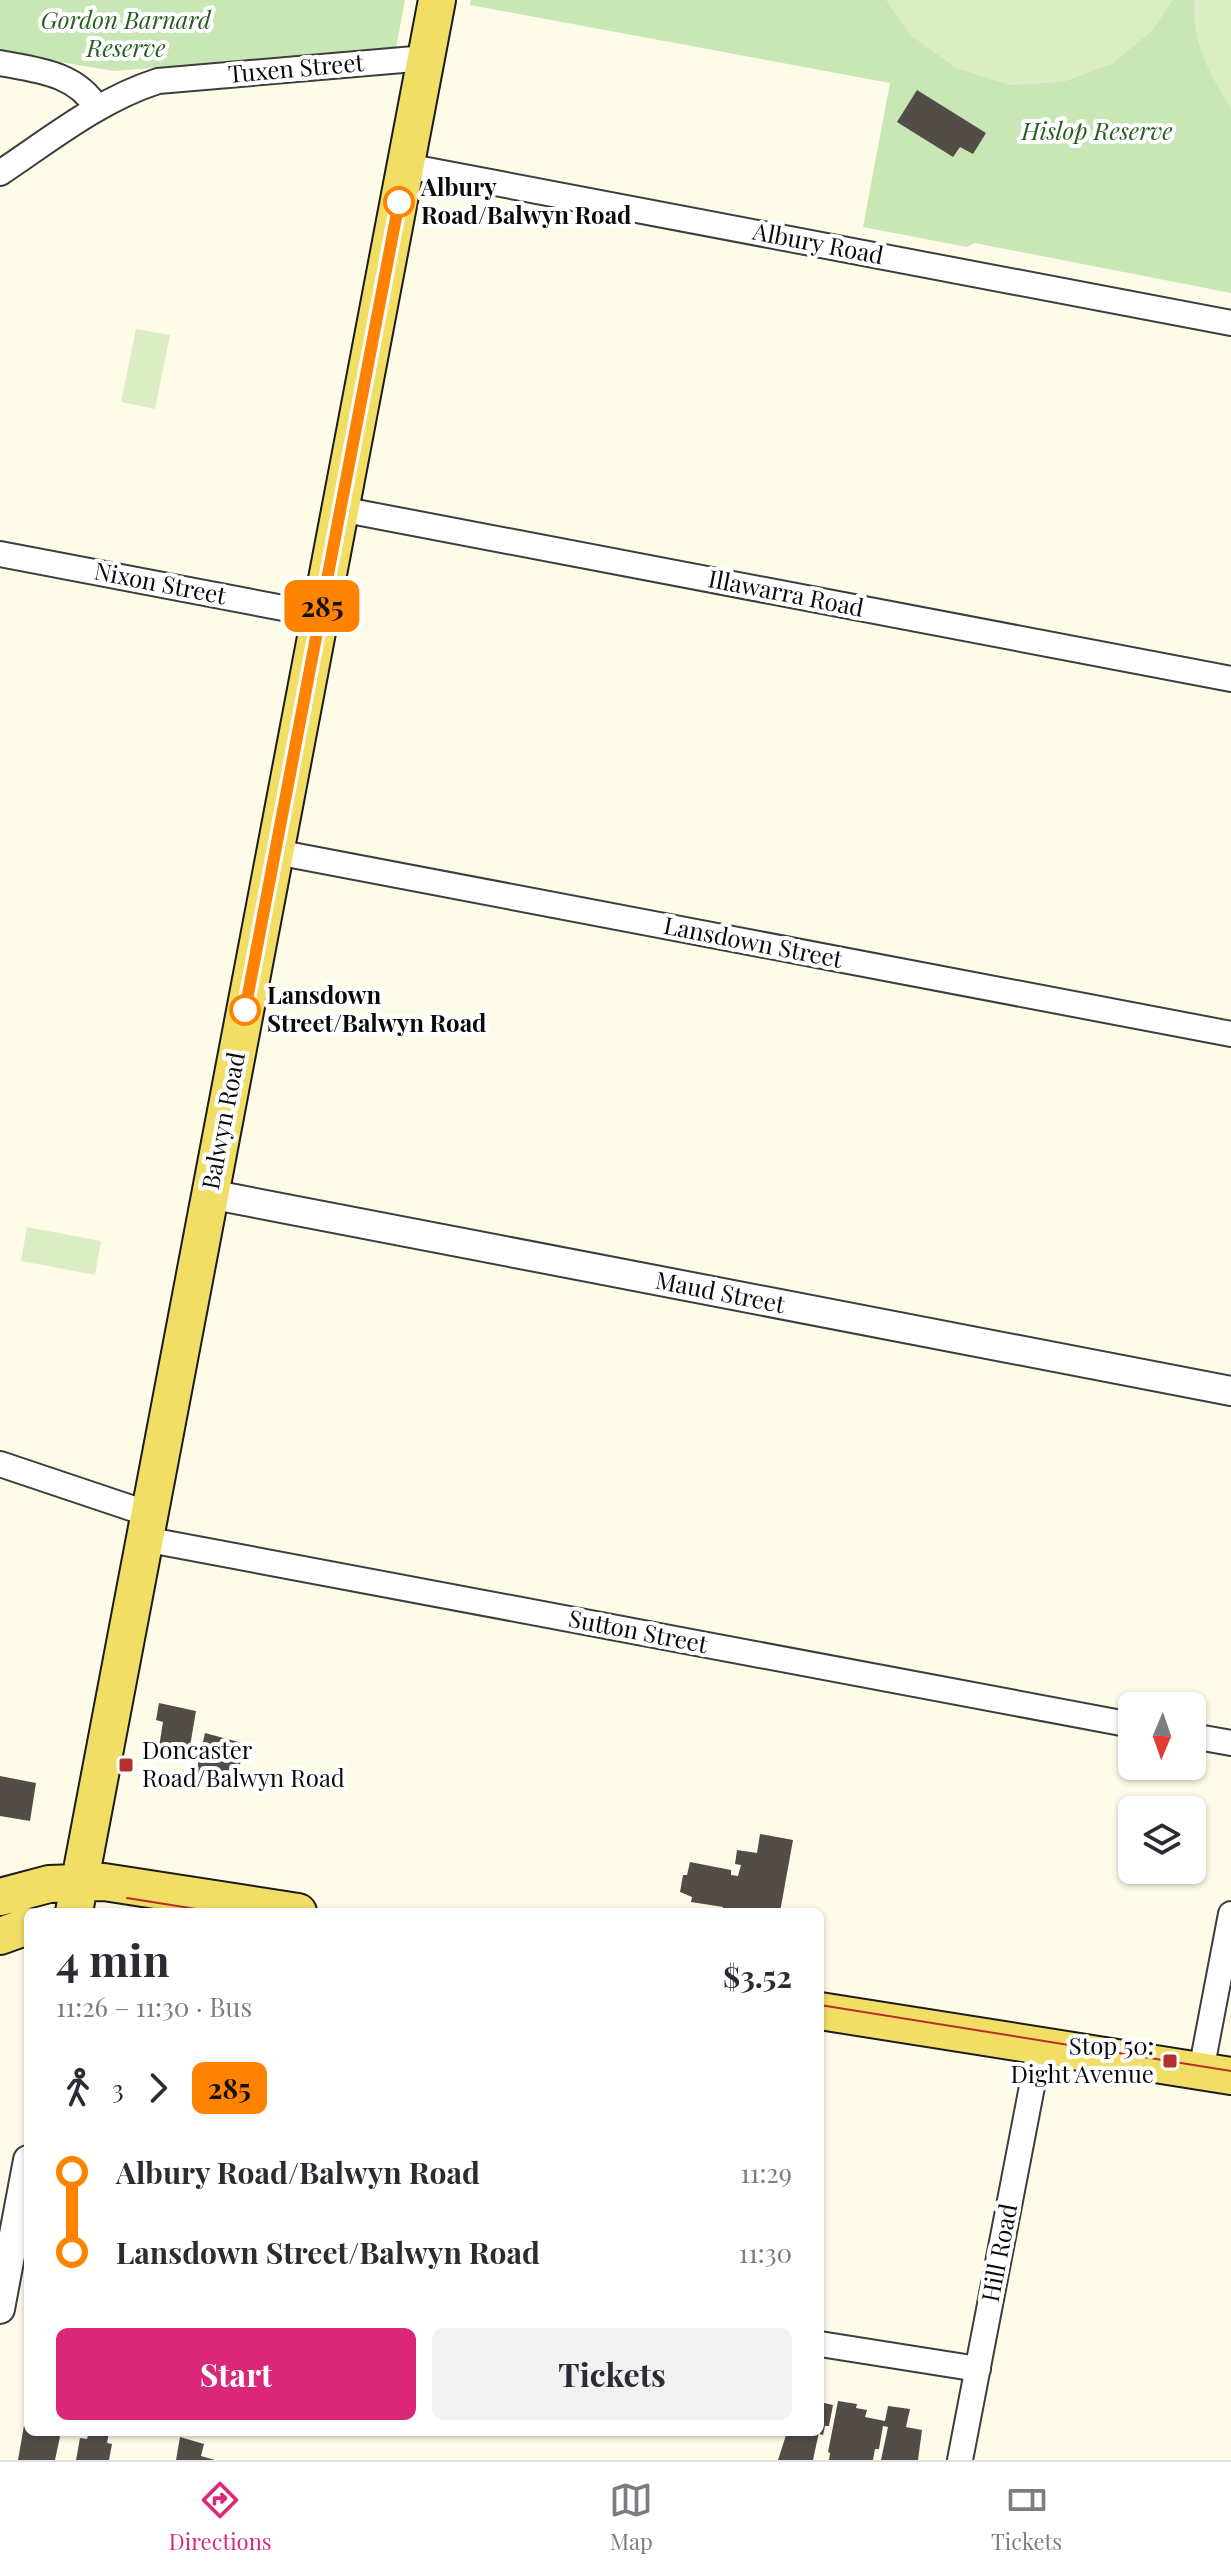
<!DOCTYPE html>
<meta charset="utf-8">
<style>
:root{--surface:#fff;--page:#f2f2f3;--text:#2b2b33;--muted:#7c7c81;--line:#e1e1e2;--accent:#db2777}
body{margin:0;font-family:"Playfair Display",serif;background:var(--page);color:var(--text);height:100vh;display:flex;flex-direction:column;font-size:30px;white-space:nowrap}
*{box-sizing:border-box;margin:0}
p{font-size:26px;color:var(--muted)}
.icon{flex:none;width:44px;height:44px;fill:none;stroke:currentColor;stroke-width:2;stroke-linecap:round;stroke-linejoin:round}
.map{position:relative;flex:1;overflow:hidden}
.side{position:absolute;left:24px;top:1908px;width:800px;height:528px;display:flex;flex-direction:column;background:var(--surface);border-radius:12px;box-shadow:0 2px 6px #0004}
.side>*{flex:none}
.badge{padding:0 16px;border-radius:12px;font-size:28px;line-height:52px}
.needle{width:52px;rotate:182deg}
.tools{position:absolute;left:1118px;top:1692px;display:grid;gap:16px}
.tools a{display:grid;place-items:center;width:88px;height:88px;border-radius:12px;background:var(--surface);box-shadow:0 2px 6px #0004;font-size:40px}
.map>.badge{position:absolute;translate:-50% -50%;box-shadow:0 0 0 4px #fff}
.legs{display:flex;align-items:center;gap:12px;height:88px;padding:0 32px;font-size:26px}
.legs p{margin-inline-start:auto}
.overview{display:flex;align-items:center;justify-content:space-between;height:136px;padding:0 32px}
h1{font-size:44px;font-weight:700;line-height:60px}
.primary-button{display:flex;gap:16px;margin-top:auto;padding:16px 32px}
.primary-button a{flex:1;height:92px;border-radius:12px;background:var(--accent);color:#fff;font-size:32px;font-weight:700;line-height:92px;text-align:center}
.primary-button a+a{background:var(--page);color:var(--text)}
ul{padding:0 32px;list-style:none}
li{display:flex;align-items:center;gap:28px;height:80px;font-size:30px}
li i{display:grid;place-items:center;width:12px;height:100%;margin:0 10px;background:currentColor}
li i::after{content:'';width:20px;height:20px;margin:-10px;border:6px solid;border-radius:50%;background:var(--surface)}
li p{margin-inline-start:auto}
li:first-child i{background:linear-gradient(#0000 50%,currentColor 0)}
li:last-child i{background:linear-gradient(currentColor 50%,#0000 0)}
.menu{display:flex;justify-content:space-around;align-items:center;height:112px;border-top:2px solid var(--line);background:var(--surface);font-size:22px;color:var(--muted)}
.menu a{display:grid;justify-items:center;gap:4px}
.menu .active{color:var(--accent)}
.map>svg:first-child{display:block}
.green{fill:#c9e6b5}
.pitch{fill:#dcedc6}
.building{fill:#524d47}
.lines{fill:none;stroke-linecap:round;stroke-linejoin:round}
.minor-casing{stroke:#3d3d3d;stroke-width:28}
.tertiary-casing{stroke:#3d3d3d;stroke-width:32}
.primary-casing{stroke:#1b1b1b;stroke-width:40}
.minor{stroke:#fff;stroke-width:24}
.tertiary{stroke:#fff;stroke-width:28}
.primary{stroke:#f2de65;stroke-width:36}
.tram{stroke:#b3312a;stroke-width:2}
.line-1-casing{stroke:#fff;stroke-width:18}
.line-1{stroke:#ff8200;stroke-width:12}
.stop-1-dot{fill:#fff;stroke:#ff8200;stroke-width:4}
.poi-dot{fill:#b3312a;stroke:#fff;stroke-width:3}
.labels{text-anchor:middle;stroke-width:8;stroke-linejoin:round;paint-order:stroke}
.park-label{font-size:24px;font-style:italic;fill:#265e1f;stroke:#fff}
.street-label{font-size:24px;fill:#0a0a0a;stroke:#fff}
.stop-label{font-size:24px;font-weight:bold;fill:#0a0a0a;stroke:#fff;text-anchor:start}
.poi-label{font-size:24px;fill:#0a0a0a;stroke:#fff;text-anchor:start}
</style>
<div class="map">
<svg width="1231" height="2460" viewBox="0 0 1231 2460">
<rect width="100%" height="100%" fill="#fefce9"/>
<path class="green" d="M0 0H405L396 48 114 71 0 52Z
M471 0H1231V293L975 243 967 247 863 227 890 83 470 5Z"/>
<path class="pitch" d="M886 0H1173L1152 31 1112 64 1063 82 1010 85 956 68 910 35Z
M1195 0H1231V108C1209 74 1191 41 1195 0Z
M136 329 170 335 155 409 121 402Z
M27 1227 101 1241 95 1275 21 1261Z"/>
<path class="building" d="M917 90 986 133 973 154 960 147 953 157 897 122Z
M159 1703 196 1711 189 1752 159 1747 163 1722 156 1720Z
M205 1733 246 1744 233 1788 195 1777Z
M0 1776 36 1783 30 1821 0 1816Z
M760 1834 793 1840 780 1912H722L723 1907 691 1902 692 1897 680 1892 683 1875H687L690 1862 731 1870V1875L738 1876 741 1865 735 1864 737 1850 757 1853Z
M838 2401 857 2404 856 2408 867 2410 865 2417 885 2421 888 2406 910 2409 906 2427 922 2430 918 2460H881L888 2427 883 2426 879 2449H875L873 2460H829L830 2453 828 2452Z
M820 2402 833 2405 829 2426H825L823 2435 820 2434Z
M26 2414 28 2432H61L55 2460H18Z
M89 2432H109L107 2443 112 2444 109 2460H76L80 2438 87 2439Z
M787 2432H819L813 2460H778Z
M180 2437 204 2444 201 2456 215 2460H176Z"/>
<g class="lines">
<g class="minor-casing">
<path id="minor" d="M0 63C37 70 76 73 97 108
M406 166 1231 323
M0 173C51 139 99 100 158 81L426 58
M340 509 1231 679
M0 554 320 615
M276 852 1231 1034
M0 1464 149 1514
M144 1539 1132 1725
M1192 1736 1231 1743
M1201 2071 1231 1914
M820 2344 978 2369
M960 2460 1040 2045"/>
</g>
<g class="tertiary-casing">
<path id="tertiary" d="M209 1194 1231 1391
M0 2309 28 2160"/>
</g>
<g class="primary-casing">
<path id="primary" d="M0 1897 49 1884 104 1882 298 1912
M74 1912 437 0
M0 1936 28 1926
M820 2011 1231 2076"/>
</g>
<use href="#minor" class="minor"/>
<use href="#tertiary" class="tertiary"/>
<use href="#primary" class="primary"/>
<path class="tram" d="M127 1898 215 1912
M820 2005 1231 2071"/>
</g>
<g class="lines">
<g class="line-1-casing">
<path id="line-1" d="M245 1010 399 202"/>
</g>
<use href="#line-1" class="line-1"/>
</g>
<g class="stop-1-dot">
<circle cx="399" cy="202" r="14"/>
<circle cx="245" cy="1010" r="14"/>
</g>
<g class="poi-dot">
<rect x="118" y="1757" width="16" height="16" rx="4"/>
<rect x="1162" y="2053" width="16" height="16" rx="4"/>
</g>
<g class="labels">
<g class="park-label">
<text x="126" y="29">Gordon Barnard<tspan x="126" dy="28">Reserve</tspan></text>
<text x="1097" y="140">Hislop Reserve</text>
</g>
<g class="street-label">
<text transform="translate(296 69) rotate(-5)" y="8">Tuxen Street</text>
<text transform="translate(818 244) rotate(11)" y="8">Albury Road</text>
<text transform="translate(160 584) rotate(11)" y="8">Nixon Street</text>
<text transform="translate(786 594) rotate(11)" y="8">Illawarra Road</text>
<text transform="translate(753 943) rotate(11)" y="8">Lansdown Street</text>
<text transform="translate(224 1121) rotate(-79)" y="8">Balwyn Road</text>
<text transform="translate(720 1293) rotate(11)" y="8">Maud Street</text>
<text transform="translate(638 1632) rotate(11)" y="8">Sutton Street</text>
<text transform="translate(1000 2253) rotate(-79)" y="8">Hill Road</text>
</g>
<g class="stop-label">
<text x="421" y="196">Albury<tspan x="421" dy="28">Road/Balwyn Road</tspan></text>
<text x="267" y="1004">Lansdown<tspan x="267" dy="28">Street/Balwyn Road</tspan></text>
</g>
<g class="poi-label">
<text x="142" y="1759">Doncaster<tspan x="142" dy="28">Road/Balwyn Road</tspan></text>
<text x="1154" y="2055" text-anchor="end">Stop 50:<tspan x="1154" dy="28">Dight Avenue</tspan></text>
</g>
</g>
</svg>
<div class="tools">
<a><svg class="needle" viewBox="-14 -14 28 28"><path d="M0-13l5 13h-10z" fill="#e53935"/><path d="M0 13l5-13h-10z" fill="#7c7c81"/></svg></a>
<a><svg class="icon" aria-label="layers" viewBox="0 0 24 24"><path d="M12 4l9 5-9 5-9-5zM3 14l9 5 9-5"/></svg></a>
</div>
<b class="badge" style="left:322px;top:606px;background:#ff8200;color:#111">285</b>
<section class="side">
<div class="overview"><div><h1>4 min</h1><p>11:26 – 11:30 · Bus</p></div><b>$3.52</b></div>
<div class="legs"><svg class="icon" aria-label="walk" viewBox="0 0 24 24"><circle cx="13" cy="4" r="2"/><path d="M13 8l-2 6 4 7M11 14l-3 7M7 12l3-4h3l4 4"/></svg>3<svg class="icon" aria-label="forward" viewBox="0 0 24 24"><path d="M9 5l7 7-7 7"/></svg><b class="badge" style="background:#ff8200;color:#111">285</b></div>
<ul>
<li><i style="color:#ff8200"></i><b>Albury Road/Balwyn Road</b><p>11:29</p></li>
<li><i style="color:#ff8200"></i><b>Lansdown Street/Balwyn Road</b><p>11:30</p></li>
</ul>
<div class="primary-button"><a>Start</a><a>Tickets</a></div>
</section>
</div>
<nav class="menu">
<a class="active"><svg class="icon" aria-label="directions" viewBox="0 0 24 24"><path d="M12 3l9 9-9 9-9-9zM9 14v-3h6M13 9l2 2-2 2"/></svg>Directions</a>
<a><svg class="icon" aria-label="map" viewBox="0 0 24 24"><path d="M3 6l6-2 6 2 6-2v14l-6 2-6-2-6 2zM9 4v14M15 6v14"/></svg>Map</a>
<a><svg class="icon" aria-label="tickets" viewBox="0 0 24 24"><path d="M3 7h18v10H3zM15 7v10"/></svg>Tickets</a>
</nav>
